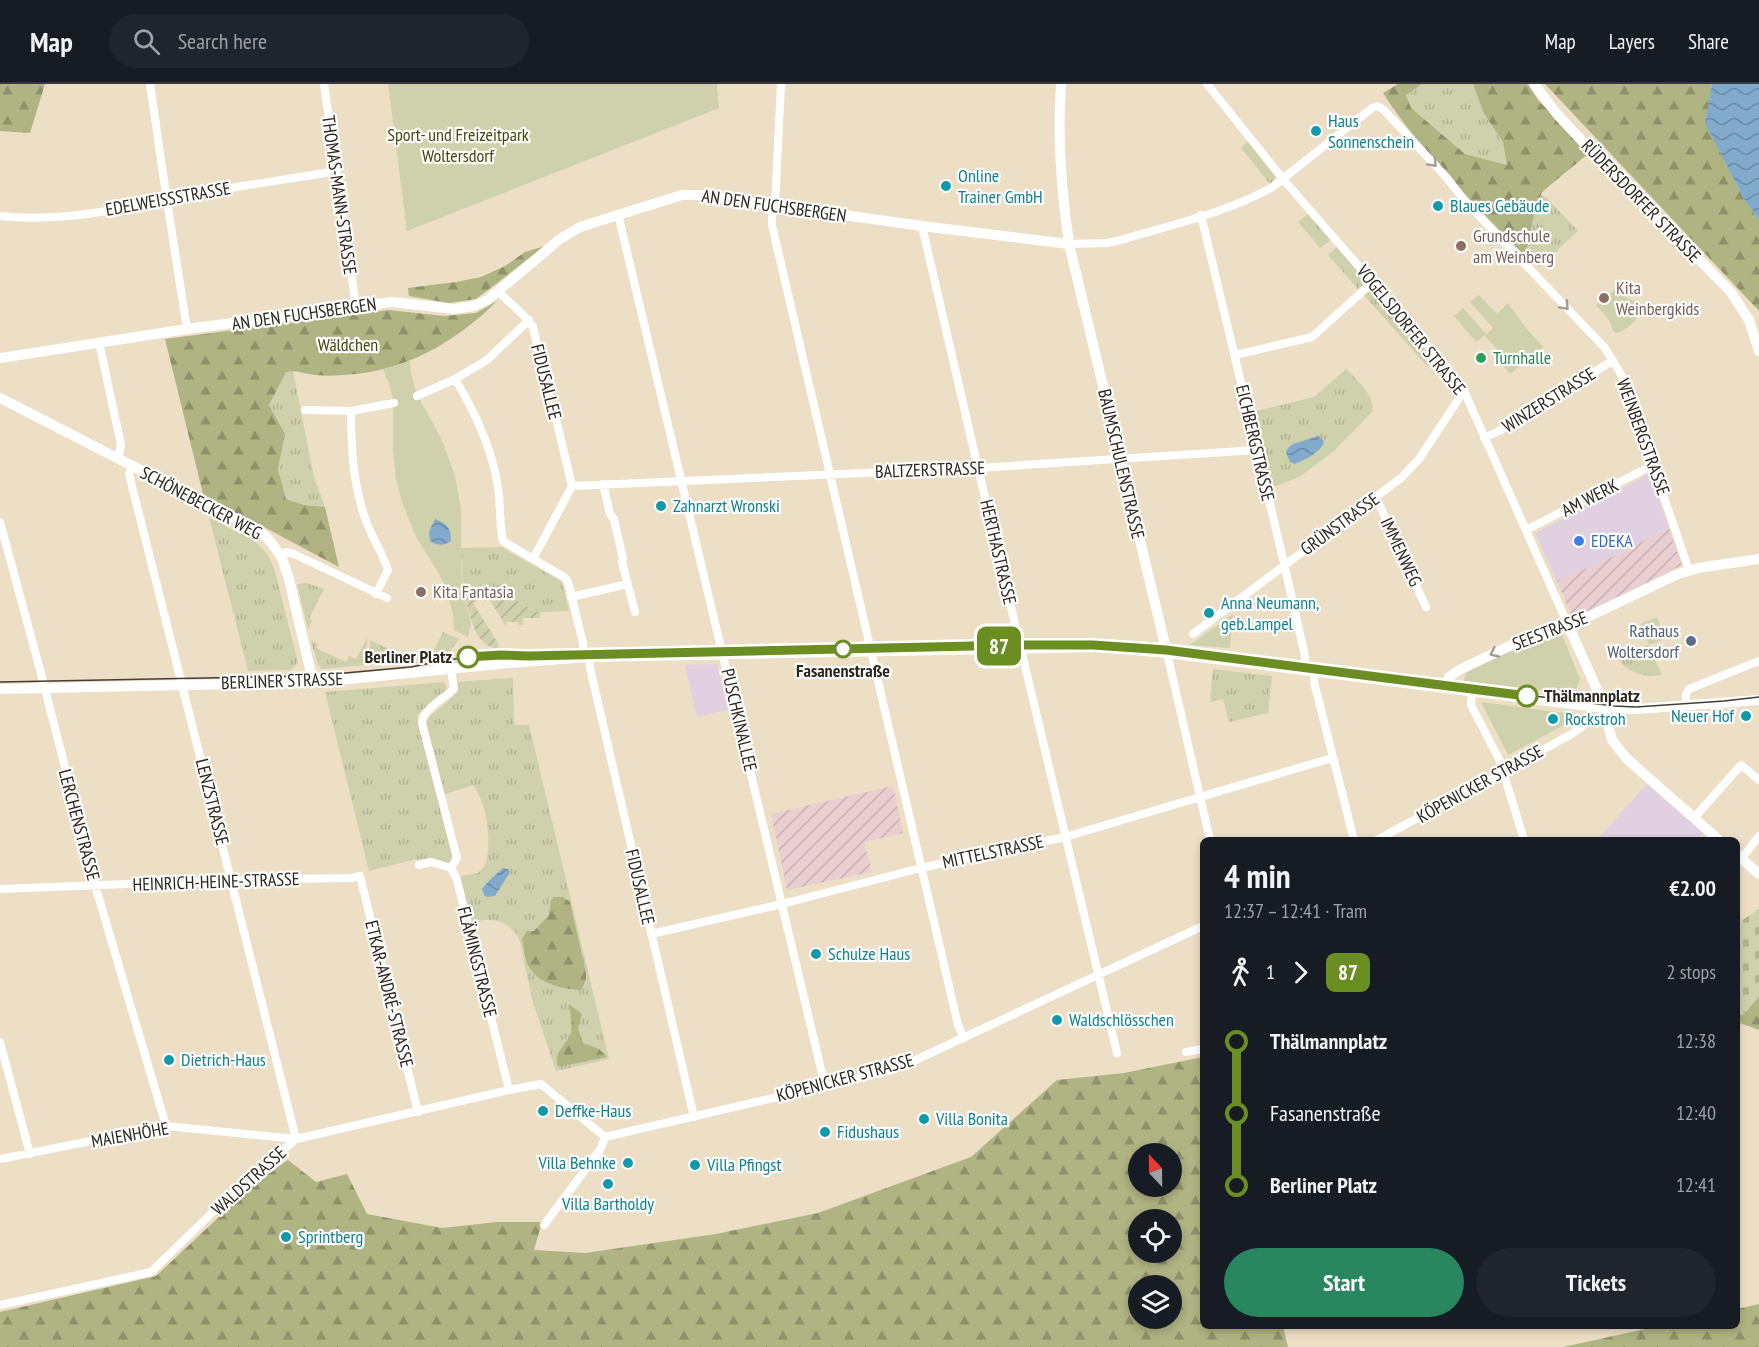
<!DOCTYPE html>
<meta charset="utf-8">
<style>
:root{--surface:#171b24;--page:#20242c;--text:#f1f3f6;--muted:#9ea1a6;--line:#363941;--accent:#28875e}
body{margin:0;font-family:"PT Sans Narrow",sans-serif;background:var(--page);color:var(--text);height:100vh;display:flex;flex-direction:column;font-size:22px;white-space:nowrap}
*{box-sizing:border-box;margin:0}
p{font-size:20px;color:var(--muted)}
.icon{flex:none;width:33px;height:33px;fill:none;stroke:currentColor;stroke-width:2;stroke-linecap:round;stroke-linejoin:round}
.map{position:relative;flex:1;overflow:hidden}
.sheet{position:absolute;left:1200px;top:753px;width:540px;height:492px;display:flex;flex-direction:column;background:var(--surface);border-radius:9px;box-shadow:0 3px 9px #0003}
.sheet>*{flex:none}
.badge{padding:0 12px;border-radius:9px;font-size:21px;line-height:39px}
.needle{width:39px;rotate:338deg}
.controls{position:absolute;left:1128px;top:1059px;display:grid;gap:12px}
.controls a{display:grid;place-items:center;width:54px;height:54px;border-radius:50%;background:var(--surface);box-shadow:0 3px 9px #0003;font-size:30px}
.map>.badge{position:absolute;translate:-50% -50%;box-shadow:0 0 0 3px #fff}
.legs{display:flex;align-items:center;gap:9px;height:66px;padding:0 24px;font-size:20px}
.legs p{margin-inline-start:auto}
.summary{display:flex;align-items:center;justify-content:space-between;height:102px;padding:0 24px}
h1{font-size:33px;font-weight:600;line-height:45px}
.button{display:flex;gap:12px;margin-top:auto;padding:12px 24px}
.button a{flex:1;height:69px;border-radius:36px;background:var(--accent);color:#fff;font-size:24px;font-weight:600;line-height:69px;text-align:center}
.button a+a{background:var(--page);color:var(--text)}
ul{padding:0 24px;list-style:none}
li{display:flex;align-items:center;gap:21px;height:72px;font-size:22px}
li i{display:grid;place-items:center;width:9px;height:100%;margin:0 8px;background:currentColor}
li i::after{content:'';width:15px;height:15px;margin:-8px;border:4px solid;border-radius:50%;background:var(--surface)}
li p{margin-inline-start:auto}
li:first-child i{background:linear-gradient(#0000 50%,currentColor 0)}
li:last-child i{background:linear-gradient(currentColor 50%,#0000 0)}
header{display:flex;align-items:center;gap:36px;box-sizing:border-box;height:84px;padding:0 30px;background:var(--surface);border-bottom:2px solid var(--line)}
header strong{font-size:28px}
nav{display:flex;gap:33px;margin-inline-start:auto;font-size:21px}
.search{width:420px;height:54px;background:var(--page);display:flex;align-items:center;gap:15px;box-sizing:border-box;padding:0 21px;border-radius:33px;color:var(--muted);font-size:22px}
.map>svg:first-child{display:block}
.commercial{fill:#e0d0e2}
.industrial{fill:url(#industrial-furrows)}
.grass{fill:url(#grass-tufts)}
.forest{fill:url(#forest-firs);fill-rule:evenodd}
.cemetery{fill:url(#cemetery-stones)}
.park{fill:#cfd1ac}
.garden{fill:url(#garden-furrows)}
.water{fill:url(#water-waves)}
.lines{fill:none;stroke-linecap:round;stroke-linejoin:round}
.street{stroke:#fff;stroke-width:8}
.secondary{stroke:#fff;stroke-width:10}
.tram{stroke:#453e33;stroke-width:1.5}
.oneway{stroke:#a09d99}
.line-1-casing{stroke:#fff;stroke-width:14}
.line-1{stroke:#6b8e23;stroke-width:9}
.culture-dot{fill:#0f9aa8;stroke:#fff;stroke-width:2}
.education-dot{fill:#8d6e63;stroke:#fff;stroke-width:2}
.leisure-dot{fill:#2e9e5b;stroke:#fff;stroke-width:2}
.shop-dot{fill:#3f7fe0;stroke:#fff;stroke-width:2}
.service-dot{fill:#5c6f8a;stroke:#fff;stroke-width:2}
.stop-1-dot{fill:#fff;stroke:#6b8e23;stroke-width:3}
.labels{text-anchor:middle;stroke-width:4.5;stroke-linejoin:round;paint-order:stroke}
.culture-label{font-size:18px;fill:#0d838f;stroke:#fff;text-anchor:start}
.park-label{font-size:18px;fill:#47480c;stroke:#fff}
.street-label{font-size:18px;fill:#2c261d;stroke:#fff}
.education-label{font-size:18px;fill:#785e54;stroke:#fff;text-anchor:start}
.leisure-label{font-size:18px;fill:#27864d;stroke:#fff;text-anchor:start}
.shop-label{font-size:18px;fill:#366cbe;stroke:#fff;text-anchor:start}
.service-label{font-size:18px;fill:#4e5e75;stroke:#fff;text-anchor:end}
.stop-label{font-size:18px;font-weight:bold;fill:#2c261d;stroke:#fff;text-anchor:end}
</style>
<header>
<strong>Map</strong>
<div class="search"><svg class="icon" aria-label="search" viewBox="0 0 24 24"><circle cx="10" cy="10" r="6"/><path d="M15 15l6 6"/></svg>Search here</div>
<nav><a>Map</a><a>Layers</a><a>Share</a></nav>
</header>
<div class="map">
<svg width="1759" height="1263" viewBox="0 0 1759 1263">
<defs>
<pattern id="industrial-furrows" width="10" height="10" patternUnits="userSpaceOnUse" patternTransform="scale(1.5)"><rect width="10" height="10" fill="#e9ced2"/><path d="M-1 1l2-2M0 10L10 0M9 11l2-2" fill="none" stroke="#c8b1b4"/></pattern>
<pattern id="grass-tufts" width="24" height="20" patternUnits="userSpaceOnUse" patternTransform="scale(1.5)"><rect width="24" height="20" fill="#cfd1ac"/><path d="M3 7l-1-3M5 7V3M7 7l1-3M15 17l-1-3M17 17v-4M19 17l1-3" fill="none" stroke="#b2b394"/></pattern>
<pattern id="forest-firs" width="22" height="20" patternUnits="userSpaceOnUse" patternTransform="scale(1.5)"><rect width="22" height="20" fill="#b0b382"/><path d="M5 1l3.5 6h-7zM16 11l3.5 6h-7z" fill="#8f916a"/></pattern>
<pattern id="cemetery-stones" width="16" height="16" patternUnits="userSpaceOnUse" patternTransform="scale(1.5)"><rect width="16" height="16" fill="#cfd1ac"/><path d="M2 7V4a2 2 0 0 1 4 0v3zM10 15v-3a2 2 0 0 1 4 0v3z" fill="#b2b394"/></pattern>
<pattern id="garden-furrows" width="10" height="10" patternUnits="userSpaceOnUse" patternTransform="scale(1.5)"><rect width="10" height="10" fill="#cfd1ac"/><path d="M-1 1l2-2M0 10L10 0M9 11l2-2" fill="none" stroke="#b2b394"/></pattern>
<pattern id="water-waves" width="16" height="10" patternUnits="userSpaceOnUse" patternTransform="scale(1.5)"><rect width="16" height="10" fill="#82aacd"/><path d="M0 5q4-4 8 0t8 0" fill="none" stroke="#6b8aa6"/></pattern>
</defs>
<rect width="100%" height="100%" fill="#eddec6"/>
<path class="commercial" d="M1650 390 1669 444 1614 472 1557 497 1535 449Z
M717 580 728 626 697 633 685 581Z
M1647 700 1703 749 1696 756H1597Z"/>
<path class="industrial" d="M1669 444 1682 481 1573 535 1557 497 1614 472Z
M893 702 903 749 864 758 872 788 787 806 771 730Z"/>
<path class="grass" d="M1422 0H1473L1483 28 1503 58 1508 81 1465 70 1411 24 1406 11Z
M1248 57 1275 92 1274 97 1270 100 1241 64Z
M1541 111 1546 113 1578 147 1539 183 1525 172 1535 127Z
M1308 130 1331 156 1320 164 1298 138Z
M1337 163 1367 197 1358 205 1328 171Z
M1372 204 1376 208 1374 210 1387 224 1389 222 1436 275 1427 282 1364 211Z
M1346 285C1357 296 1376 312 1372 328L1333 368 1299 393 1271 404 1253 328 1314 313Z
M293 287 314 393 325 423 304 421 286 415 278 385 285 350 269 321 286 288Z
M209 433C226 443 256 454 268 471 270 475 272 480 274 484L298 578 291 586 248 587Z
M501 463 561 497 563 501 569 527 540 528 530 525 496 504 463 505 461 464Z
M307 499 324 505 309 535 312 537 308 545 297 500Z
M443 548 459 555 448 570 434 573 431 572Z
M367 554 366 581 322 585 318 581 311 557 318 560 316 564 346 578 349 572 356 575Z
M370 556 412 576 369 581Z
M1648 561 1662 591C1643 594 1629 589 1617 574Z
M1213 585 1272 592 1268 629 1229 638 1223 615 1210 618Z
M513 594 514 641H529L609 975 556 987 532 915 520 858C512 836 492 833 471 838L460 792C465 791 473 791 479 788 493 780 488 742 485 728 483 719 478 710 474 701L442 711 424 637 454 612 456 606 455 598Z
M445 598 447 605 417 631 453 770 449 780 432 774 413 776 369 787 325 608Z"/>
<path class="forest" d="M0 0H45L30 49 0 47Z
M1398 0H1422L1406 11 1411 24 1465 70 1507 81 1503 58 1483 28 1473 0H1528L1538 16 1589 69 1542 108 1535 127 1525 172C1475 121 1422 69 1383 9Z
M1545 0H1712L1706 39 1744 115 1759 136V227Z
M545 162 476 215 449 219 409 212 408 204 456 198 481 193 505 182 525 168Z
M497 217C455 259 402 289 342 291 331 292 320 292 309 290 301 289 295 286 286 288L269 321 285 350 278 385 286 415 304 421 325 423 339 483 247 434 204 414 165 255 389 226 444 232 476 229Z
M553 813H563L570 818 586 889V896L581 906C561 905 535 899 527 879 524 871 524 862 522 855L527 847H534L548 832Z
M1759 912V946L1737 938V930L1743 931Z
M569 920 582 930 578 944 583 959 599 965 607 973 558 983C553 966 566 963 571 949 573 941 570 929 569 920Z
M1203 973V1242H1283L1288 1263H0V1228L156 1192 252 1102 288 1076 316 1098 347 1090 367 1130 442 1144 497 1138H542L534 1166 585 1169 716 1150 818 1129 971 1073 1057 996 1124 989ZM1138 1070H1172V1102H1138ZM1138 1136H1172V1168H1138ZM1138 1202H1172V1234H1138Z
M1759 1220V1263H1563L1659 1242H1737V1225Z"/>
<path class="cemetery" d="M1759 825V911L1743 931 1737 930V840Z"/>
<path class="park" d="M388 0H717L719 24 407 147Z
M1618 200 1628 215 1635 217 1640 229C1635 238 1627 246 1616 249L1613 246 1609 236 1596 221 1612 208Z
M1479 211 1497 230 1508 219 1527 245 1543 263 1510 290 1499 276 1503 272 1485 252 1493 244 1470 218Z
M1463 224 1486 250 1476 258 1454 232Z
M410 277 411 290 416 308 442 356 455 392 461 425V478L462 501 471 539 468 553 454 546 453 530 446 504 438 488 416 453 402 418 396 395 393 367V315L389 299 383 285Z
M1233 530 1230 564 1190 561Z
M1657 533 1665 555 1649 561 1640 540Z
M1551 547 1562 551 1580 595 1577 604 1563 605V609L1464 597 1466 587Z
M1481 618 1564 629 1568 639 1508 671Z"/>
<path class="garden" d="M496 504 530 525 540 528V534H523V541H519L518 538H507L506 542 489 515 485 517 482 514 473 519 498 559V565C472 561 469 526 464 505Z"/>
<path class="water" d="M1712 0H1759V136L1744 115 1705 39Z
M1318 352 1324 357C1322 368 1306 375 1295 380L1290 378 1286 368 1288 364 1293 360Z
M435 435C447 440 451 443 451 457 443 462 438 462 430 457L429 448Z
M503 784 508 785 510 788 495 812 487 813 484 811 482 805C488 797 496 790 503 784Z"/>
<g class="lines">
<path class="street" d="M150 0 167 117 187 245
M324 0 356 223
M781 0 775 121 772 126V141L958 941 964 954
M1207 0 1283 95 1458 297 1465 309 1568 541
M618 130 825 1002
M1201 131 1283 475 1305 572V587
M0 132C58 139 128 124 186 112 235 102 286 96 336 87
M922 142 978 384 1117 969
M1069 160 1107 159 1121 156C1171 141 1225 129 1271 104L1372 24 1378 22 1384 26 1447 94 1464 116 1605 264 1622 292 1689 486
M498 207C509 219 524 229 533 243L551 323 556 335 572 402 533 475 564 493 568 498 583 559 584 573
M99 258 121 361 118 374
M1235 271 1312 253 1373 198
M455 295C475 328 490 360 497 397 501 416 499 439 503 457L533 475
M417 312 455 295 487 276 529 236
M305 326 351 327 394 319
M351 327C351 364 353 399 365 434 371 452 382 468 388 486L376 510
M1484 354 1499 347 1612 277
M603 400 610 430 614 435 623 475 622 478 635 528
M572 402 978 384 1257 366
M1375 415 1379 420 1426 523
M0 438 42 593 95 801 166 1042
M1526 446 1653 381
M280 471 286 468 294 470 387 514
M571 513 628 500
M1193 550 1401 394 1419 375 1456 319 1460 312 1465 309
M1167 569 1210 756
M589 573 590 584 694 1033
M1315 588 1314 598 1354 756
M1472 608 1471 621 1500 677 1524 756
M1686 622V610L1689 605 1759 577
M1694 734 1741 681 1759 696
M1377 756 1570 651 1582 643
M1741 775 1759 752
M419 781 431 778 451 784 457 796 509 1006
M451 784 457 774 422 639C423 625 444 614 454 605L451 585
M0 805 231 796 352 794 360 792 418 1028
M651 850 782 820 921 784 1065 753 1332 674
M0 958 30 1070
M1186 968 1203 965
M0 1075 166 1042 296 1055 129 390 132 382
M544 1141 600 1066 605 1053 825 1002 888 987 907 980 1203 842
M0 1221 151 1188 220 1121 296 1055 509 1006 541 1000 605 1053"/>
<path class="secondary" d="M1061 0C1057 55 1061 105 1069 160L1167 569
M1534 0 1557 30 1583 58 1731 208 1749 236 1759 267
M0 274 187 245 392 218 454 225 474 222 487 216 498 207 560 155 580 143 682 111H701L922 142 1069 160
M0 314 236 435 263 450 271 458 282 474 289 495 313 598
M1568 541 1600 612 1612 656 1626 674 1719 756
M1444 604 1449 593 1459 586 1550 543 1575 539 1678 490 1698 484 1759 475
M0 605 319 598 509 579 589 573 1099 563 1167 569 1603 624 1636 625 1759 616
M1737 771 1759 790"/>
<path class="tram" d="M0 598 312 592 411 583 446 576 492 571 528 572 1020 561 1112 562 1166 566 1614 622 1636 623 1724 617 1759 613"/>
</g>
<defs><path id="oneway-chevron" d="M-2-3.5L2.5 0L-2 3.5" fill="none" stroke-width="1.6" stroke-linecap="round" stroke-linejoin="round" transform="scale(1.5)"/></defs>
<g class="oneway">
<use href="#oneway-chevron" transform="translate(1433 79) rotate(47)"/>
<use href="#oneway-chevron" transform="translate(1565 222) rotate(47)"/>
<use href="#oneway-chevron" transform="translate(1494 569) rotate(155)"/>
</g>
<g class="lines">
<g class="line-1-casing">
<path id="line-1" d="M468 573 501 571 528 572 1020 561H1093L1166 566 1527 612"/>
</g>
<use href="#line-1" class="line-1"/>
</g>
<g class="culture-dot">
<circle cx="1316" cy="47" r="6"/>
<circle cx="946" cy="102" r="6"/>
<circle cx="1438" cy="122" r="6"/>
<circle cx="661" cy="422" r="6"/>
<circle cx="1209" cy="529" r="6"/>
<circle cx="1746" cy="632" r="6"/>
<circle cx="1553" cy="635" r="6"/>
<circle cx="816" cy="870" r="6"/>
<circle cx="1057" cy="936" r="6"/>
<circle cx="169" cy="976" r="6"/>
<circle cx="543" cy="1027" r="6"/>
<circle cx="924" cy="1035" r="6"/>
<circle cx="825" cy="1048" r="6"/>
<circle cx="628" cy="1079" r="6"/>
<circle cx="695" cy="1081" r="6"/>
<circle cx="608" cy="1100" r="6"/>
<circle cx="286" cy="1153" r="6"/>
</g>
<g class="education-dot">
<circle cx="1461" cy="162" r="6"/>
<circle cx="1604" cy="214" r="6"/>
<circle cx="421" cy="508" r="6"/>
</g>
<circle class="leisure-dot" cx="1481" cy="274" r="6"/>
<circle class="shop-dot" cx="1579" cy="457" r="6"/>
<circle class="service-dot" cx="1691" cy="557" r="6"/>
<g class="stop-1-dot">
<circle cx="843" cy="565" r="8"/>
<circle cx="468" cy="573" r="10"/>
<circle cx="1527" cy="612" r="10"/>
</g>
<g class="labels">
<g class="culture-label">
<text x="1328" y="43">Haus<tspan x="1328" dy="21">Sonnenschein</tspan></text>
<text x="958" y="98">Online<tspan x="958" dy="21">Trainer GmbH</tspan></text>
<text x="1450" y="128">Blaues Gebäude</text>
<text x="673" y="428">Zahnarzt Wronski</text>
<text x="1221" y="525">Anna Neumann,<tspan x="1221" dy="21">geb.Lampel</tspan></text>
<text x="1734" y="638" text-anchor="end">Neuer Hof</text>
<text x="1565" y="641">Rockstroh</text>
<text x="828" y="876">Schulze Haus</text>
<text x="1069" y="942">Waldschlösschen</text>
<text x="181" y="982">Dietrich-Haus</text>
<text x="555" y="1033">Deffke-Haus</text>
<text x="936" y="1041">Villa Bonita</text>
<text x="837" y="1054">Fidushaus</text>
<text x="616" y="1085" text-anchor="end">Villa Behnke</text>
<text x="707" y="1087">Villa Pfingst</text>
<text x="608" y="1126" text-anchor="middle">Villa Bartholdy</text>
<text x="298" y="1159">Sprintberg</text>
</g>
<g class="park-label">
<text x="458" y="57">Sport- und Freizeitpark<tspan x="458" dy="21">Woltersdorf</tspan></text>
<text x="348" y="267">Wäldchen</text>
</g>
<g class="street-label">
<text transform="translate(339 111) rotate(82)" y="6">THOMAS-MANN-STRASSE</text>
<text transform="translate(168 115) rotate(-10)" y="6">EDELWEISSSTRASSE</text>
<text transform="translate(1641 117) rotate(46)" y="6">RÜDERSDORFER STRASSE</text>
<text transform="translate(774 122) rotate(8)" y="6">AN DEN FUCHSBERGEN</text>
<text transform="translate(304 230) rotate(-8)" y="6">AN DEN FUCHSBERGEN</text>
<text transform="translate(1411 246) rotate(51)" y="6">VOGELSDORFER STRASSE</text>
<text transform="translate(546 298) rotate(76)" y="6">FIDUSALLEE</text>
<text transform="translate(1549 316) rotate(-32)" y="6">WINZERSTRASSE</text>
<text transform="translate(1643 353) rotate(70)" y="6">WEINBERGSTRASSE</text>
<text transform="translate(1255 359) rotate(77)" y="6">EICHBERGSTRASSE</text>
<text transform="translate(1121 380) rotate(77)" y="6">BAUMSCHULENSTRASSE</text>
<text transform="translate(930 386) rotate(-2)" y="6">BALTZERSTRASSE</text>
<text transform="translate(1590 414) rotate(-27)" y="6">AM WERK</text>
<text transform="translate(201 419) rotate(28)" y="6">SCHÖNEBECKER WEG</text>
<text transform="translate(1340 440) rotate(-36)" y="6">GRÜNSTRASSE</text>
<text transform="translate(998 468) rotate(77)" y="6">HERTHASTRASSE</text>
<text transform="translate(1401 468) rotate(65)" y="6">IMMENWEG</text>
<text transform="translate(1550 547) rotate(-21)" y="6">SEESTRASSE</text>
<text transform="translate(282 597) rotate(-2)" y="6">BERLINER STRASSE</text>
<text transform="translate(739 636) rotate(77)" y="6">PUSCHKINALLEE</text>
<text transform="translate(1480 700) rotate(-29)" y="6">KÖPENICKER STRASSE</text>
<text transform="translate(212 718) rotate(76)" y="6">LENZSTRASSE</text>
<text transform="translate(79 741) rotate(75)" y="6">LERCHENSTRASSE</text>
<text transform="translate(993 768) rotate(-12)" y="6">MITTELSTRASSE</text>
<text transform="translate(216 798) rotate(-2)" y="6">HEINRICH-HEINE-STRASSE</text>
<text transform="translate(640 803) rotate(77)" y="6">FIDUSALLEE</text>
<text transform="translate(477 878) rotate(76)" y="6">FLÄMINGSTRASSE</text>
<text transform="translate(389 910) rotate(76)" y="6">ETKAR-ANDRÉ-STRASSE</text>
<text transform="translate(845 994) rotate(-15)" y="6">KÖPENICKER STRASSE</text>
<text transform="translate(130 1051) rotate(-10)" y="6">MAIENHÖHE</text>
<text transform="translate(249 1097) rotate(-42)" y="6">WALDSTRASSE</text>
</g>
<g class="education-label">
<text x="1473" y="158">Grundschule<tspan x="1473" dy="21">am Weinberg</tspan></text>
<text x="1616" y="210">Kita<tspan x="1616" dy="21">Weinbergkids</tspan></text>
<text x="433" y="514">Kita Fantasia</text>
</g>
<g class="leisure-label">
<text x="1493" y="280">Turnhalle</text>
</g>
<g class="shop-label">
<text x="1591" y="463">EDEKA</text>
</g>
<g class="service-label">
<text x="1679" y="553">Rathaus<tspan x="1679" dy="21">Woltersdorf</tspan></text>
</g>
<g class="stop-label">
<text x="452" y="579">Berliner Platz</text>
<text x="843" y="593" text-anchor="middle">Fasanenstraße</text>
<text x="1544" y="618" text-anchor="start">Thälmannplatz</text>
</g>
</g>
</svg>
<div class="controls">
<a><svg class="needle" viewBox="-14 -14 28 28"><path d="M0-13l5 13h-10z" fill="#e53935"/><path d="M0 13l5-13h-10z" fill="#9ea1a6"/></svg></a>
<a><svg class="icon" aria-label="locate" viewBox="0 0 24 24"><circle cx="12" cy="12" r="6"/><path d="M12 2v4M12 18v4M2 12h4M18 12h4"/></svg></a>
<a><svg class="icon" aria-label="layers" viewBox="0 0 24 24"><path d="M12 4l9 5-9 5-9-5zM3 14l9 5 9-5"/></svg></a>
</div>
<b class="badge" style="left:999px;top:562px;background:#6b8e23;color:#fff">87</b>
<section class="sheet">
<div class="summary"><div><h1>4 min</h1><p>12:37 – 12:41 · Tram</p></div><b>€2.00</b></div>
<div class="legs"><svg class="icon" aria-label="walk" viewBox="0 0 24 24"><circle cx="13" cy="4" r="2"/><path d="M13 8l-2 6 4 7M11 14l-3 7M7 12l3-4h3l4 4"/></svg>1<svg class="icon" aria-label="forward" viewBox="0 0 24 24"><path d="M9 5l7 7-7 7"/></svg><b class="badge" style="background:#6b8e23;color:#fff">87</b><p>2 stops</p></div>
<ul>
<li><i style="color:#6b8e23"></i><b>Thälmannplatz</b><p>12:38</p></li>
<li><i style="color:#6b8e23"></i><span>Fasanenstraße</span><p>12:40</p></li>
<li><i style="color:#6b8e23"></i><b>Berliner Platz</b><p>12:41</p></li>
</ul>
<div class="button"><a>Start</a><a>Tickets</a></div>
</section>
</div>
